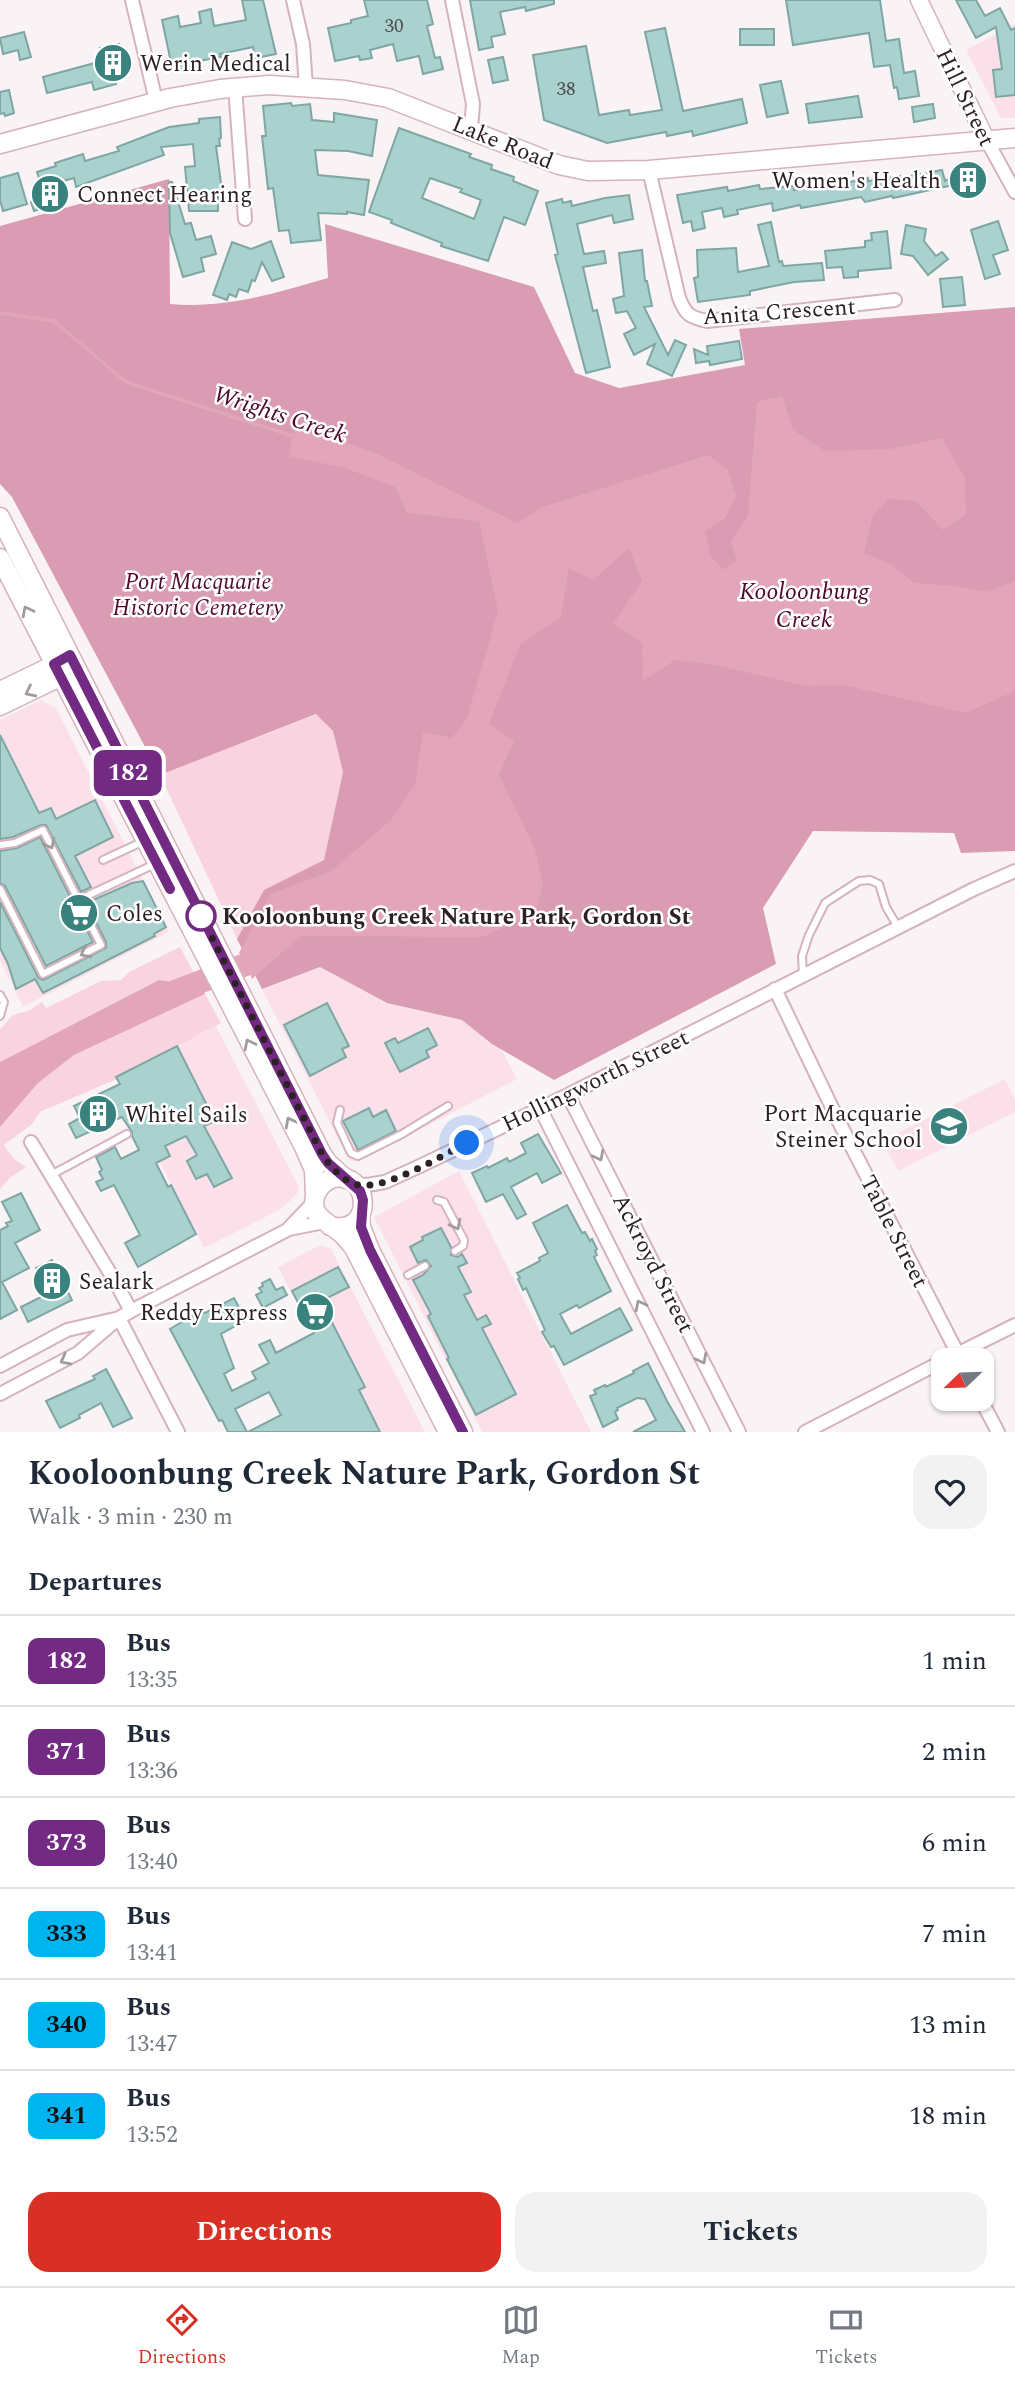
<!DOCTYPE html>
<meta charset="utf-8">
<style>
:root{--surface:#fff;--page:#f2f2f3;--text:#1f2937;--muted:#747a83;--line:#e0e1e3;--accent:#d93025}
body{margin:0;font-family:Spectral,serif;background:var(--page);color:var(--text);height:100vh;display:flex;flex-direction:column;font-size:26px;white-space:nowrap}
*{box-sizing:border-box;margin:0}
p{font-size:23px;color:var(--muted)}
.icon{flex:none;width:38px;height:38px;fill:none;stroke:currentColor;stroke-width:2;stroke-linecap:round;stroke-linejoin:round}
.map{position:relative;height:1432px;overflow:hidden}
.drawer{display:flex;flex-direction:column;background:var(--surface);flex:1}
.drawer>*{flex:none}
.badge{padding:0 14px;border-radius:10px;font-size:24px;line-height:46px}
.needle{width:46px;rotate:247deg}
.fabs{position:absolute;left:931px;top:1348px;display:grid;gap:14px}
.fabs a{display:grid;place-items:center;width:63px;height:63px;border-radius:14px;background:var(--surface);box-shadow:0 2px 5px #0004;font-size:35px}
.you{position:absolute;width:35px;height:35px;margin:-18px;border:5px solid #fff;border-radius:50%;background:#1a73e8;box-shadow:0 0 0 10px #1a73e833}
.map>.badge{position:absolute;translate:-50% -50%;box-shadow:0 0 0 4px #fff}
h2{padding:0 28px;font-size:26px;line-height:63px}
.round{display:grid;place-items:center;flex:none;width:74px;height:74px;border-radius:21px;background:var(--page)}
.overview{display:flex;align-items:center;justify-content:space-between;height:119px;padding:0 28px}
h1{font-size:33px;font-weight:700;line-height:52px}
.primary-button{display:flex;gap:14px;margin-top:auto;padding:14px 28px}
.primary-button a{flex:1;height:80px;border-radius:21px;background:var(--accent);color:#fff;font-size:28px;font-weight:700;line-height:80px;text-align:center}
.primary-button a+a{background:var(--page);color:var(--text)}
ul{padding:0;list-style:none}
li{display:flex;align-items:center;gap:21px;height:91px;padding:0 28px;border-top:2px solid var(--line)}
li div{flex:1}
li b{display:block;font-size:26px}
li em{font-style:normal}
li .badge{min-width:77px;font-weight:700;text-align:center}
.menu{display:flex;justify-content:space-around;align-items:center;height:98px;border-top:2px solid var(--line);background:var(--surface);font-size:19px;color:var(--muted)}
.menu a{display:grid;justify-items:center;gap:4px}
.menu .selected{color:var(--accent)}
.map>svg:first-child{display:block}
.built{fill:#fbe0e9}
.green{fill:#f9d4e0}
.forest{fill:#d99cb2}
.water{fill:#e2a5ba}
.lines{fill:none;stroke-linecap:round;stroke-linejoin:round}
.stream{stroke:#e2a5ba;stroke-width:3.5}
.river{stroke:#e2a5ba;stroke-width:23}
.building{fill:#a9d2cf;stroke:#7fa6a3;stroke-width:2;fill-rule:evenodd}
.service-casing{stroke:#d5b2be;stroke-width:10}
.minor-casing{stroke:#d5b2be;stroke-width:16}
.tertiary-casing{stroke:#d5b2be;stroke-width:19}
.secondary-casing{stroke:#d5b2be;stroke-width:21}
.service{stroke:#fff;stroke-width:6}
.minor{stroke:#fff;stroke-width:12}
.tertiary{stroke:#fff;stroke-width:16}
.secondary{stroke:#fff;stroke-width:18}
.oneway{stroke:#a19b9d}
.line-casing{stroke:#fff;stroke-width:16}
.line{stroke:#732a82;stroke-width:10}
.walk{stroke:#2e2125;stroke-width:7;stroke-dasharray:0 12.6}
.stop-dot{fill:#fff;stroke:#732a82;stroke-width:3.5}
.labels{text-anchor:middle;stroke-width:5;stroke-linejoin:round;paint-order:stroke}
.number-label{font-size:19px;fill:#4d4d50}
.poi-label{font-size:23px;fill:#2e2125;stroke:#fff;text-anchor:start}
.street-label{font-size:23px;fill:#2e2125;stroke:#fff}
.park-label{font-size:23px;font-style:italic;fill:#520a2e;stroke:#fff}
.stop-label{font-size:23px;font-weight:bold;fill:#2e2125;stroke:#fff;text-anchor:start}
.water-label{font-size:24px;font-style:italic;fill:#4e052b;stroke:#fff}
</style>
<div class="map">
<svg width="1015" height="1432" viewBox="0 0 1015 1432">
<rect width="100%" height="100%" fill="#faf3f5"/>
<path class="built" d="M1015 24V118H1001L966 50Z
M41 700 56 708 169 932 23 1007 0 960V720Z
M320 967 387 1003 462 1020 501 1049 517 1079 357 1162 349 1160 262 989Z
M216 1026 299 1187 297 1194 281 1209 204 1248 117 1079Z
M1005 1079 1015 1099V1112L898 1171 882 1141Z
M459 1171 591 1432H482L374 1217Z
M320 1245 331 1249 425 1432H319L276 1351 312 1333 278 1267Z"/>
<path class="green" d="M317 714 333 731 343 772 324 861 265 890 237 939 160 775Z
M180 947 195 975 178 983 159 980 0 1062V1029L13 1015 30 1010 42 1002 46 1008 101 981 121 980 129 972Z
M205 994 221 1023 117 1079 40 1112 32 1124 4 1145 14 1159 26 1167 10 1178 0 1189V1127L38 1083 74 1055Z"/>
<path class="forest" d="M169 179 170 304C225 309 276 293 328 278L325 224 534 287 575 373 619 388 745 365 739 329 1015 307V851L961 853 954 833 813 831 763 908 776 964 554 1080 492 1044 462 1020 387 1003 320 967 262 989 237 939 264 890 324 860 343 772 333 731 316 714 160 775 12 497 0 484V226Z"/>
<path class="water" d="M782 396 793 430 825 451 890 449 942 438 965 478 966 514 943 530 916 501 889 499 873 515 864 553 890 564 914 583 956 586 987 592 1015 581V691L966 713 844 685 806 686 711 664 675 660 643 681 642 643 613 624 642 581 629 548 593 580 569 568 561 617 520 645 489 724 514 741 499 775 535 849 543 884 535 914 482 937 301 936 252 979 247 964 239 953 270 894 331 871 390 821 415 784 423 732 452 738 467 718 498 611 479 521 407 513 395 487 345 468 289 456 295 425 375 453 517 523 543 507 708 455 728 470 736 496 725 518 705 531 710 555 723 570 737 560 731 542 748 515 757 402Z
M195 975 205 994 74 1055 38 1083 0 1127V1062L159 980 178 983Z"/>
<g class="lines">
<path class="stream" d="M0 313 54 321 126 382 296 437"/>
<path class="river" d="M171 993 247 964"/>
</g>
<path class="building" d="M242 0H263L276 54 255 58 253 47 220 54 221 57 188 63 189 69 173 72 162 20 178 16 180 27 201 23 199 12 211 9 214 26 246 20Z
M364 0H427L433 24 427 26 435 58 440 57 443 69 423 74 419 56 397 61 393 44 370 50 372 58 360 60 359 56 335 61 328 28 351 23V20L368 16Z
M470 0H554V4L526 11 525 7 500 12 505 34 491 37 493 47 479 50Z
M786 0H880L886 41 899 39 904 73 915 71 919 96 899 99 897 87 894 88 890 65 874 67 869 33 793 45Z
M956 0H976L985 16 1000 8 1011 30 1015 28V95L996 97 993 70 1002 69 996 27 976 38Z
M665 28 683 111 742 99 747 123 693 136 692 131 667 136 666 132 607 143 544 120 533 55 586 46 599 115 629 110 630 115 662 110 645 32Z
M740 29H774V45H740Z
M24 32 31 57 20 60 18 50 3 54 0 38Z
M119 44 126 77 115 79 116 84 94 90 92 82 47 93 43 77 102 61 100 48Z
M503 57 508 80 493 83 488 60Z
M781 81 788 113 767 117 760 85Z
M9 90 14 113 5 116 4 113 0 114V92Z
M858 96 862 117 809 123 806 104Z
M291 103 292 106 310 104 312 120 334 122V113L377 120 372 156 348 151 315 150 318 175 369 180 364 215 347 212V214L318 213 321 240 291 243 289 230 279 231 273 188 268 189 262 136H266L263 106Z
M933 104 935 118 914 122 912 107Z
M220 117 221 138 219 139 220 146H216L221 183V195H218V211H189L185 167 195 166 193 144 161 147 164 155 76 187 74 178 53 184 59 203 34 211 31 202 45 197 37 172 56 166 55 163 83 154 85 161 119 151 117 147 169 127 199 123V119Z
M399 128 471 154 469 157 492 165 491 169 514 177 513 181 538 191 525 225 504 217 488 261 441 246 442 243 391 223 392 220 369 212ZM430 178 462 189 460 192 481 200 474 219 422 198Z
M970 167 974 175 977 173 983 184 980 185 983 191 969 198 964 188 961 190 958 184 893 198 892 196 865 202 861 197 801 208 800 205 773 211 772 203 737 210 738 214 724 217 722 208 702 212 705 228 693 231 691 221 683 223 677 195 727 187 728 191 759 185 760 189 793 186 794 190 821 185 822 188 868 178V181L900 176V178L942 170 945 181Z
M18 173 27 204 3 211 0 200V178Z
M169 182H172L185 224 191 223 196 240 211 236 216 254 201 258 204 271 183 277 170 233Z
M629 195 633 219 614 223 612 215 577 224 584 254 604 251 606 263 583 267 593 311 597 310 610 367 586 373 555 255 558 254 546 203 562 199 563 203 571 201 572 206 605 198Z
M998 221 1008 250 993 255 1000 274 985 279 971 230Z
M771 222 779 262 782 261 783 266 822 263 824 280 794 282 750 291V295L698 302 694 278 698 277 697 250 736 248 738 272 769 266 758 225Z
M906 225 926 229 924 241 936 256 942 252 948 259 928 275 913 256 901 254Z
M887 231 891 268 858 271V277L844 278 842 267 827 268 825 251 865 247V241L872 240 871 233Z
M271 241 284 277 272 281 262 262 255 281 252 280 248 292 239 289 236 297 229 294 227 300 213 295 232 242 251 249Z
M642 250 645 281H647L652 306 644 307 668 355 675 340 686 345 672 376 647 364 655 344 634 355 624 334 636 328 627 311 616 313 613 299 624 296 619 253Z
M962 277 965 305 943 307 940 279Z
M739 341 742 359 710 365 709 361 696 363 694 349 708 355 707 346Z
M0 735 39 813 51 808 56 819 95 800 113 837 75 856 91 887 81 892 46 825H41L13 837 0 839Z
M40 837 93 942 46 966 5 886 0 883V851L17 848Z
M143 881 166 927 154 934 155 936 43 993 35 979 16 989 8 964 0 948V902L38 977 43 980 106 948V942L86 903 132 883Z
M327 1003 349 1046 342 1049 346 1057 310 1076 284 1025Z
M428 1028 437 1045 426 1051 429 1057 400 1072 385 1043 395 1038 398 1043Z
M177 1046 215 1121 204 1126 232 1178 214 1187 207 1174 196 1179 187 1161 197 1155 186 1136 165 1146 170 1156 156 1163 168 1187 171 1185 196 1234 138 1267 125 1243 140 1235 114 1185 101 1191 96 1182 103 1179 99 1172 102 1170 96 1157 115 1147 121 1159 139 1150 132 1136V1132L122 1117 76 1138 69 1124 80 1118 74 1106 120 1084 116 1077Z
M369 1108 373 1117 386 1110 396 1131 358 1150 343 1121Z
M538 1134 561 1173 542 1183 537 1173 511 1187 526 1214 517 1219 503 1194 486 1202 472 1173 487 1166 488 1168 507 1158 509 1162 526 1153 521 1143Z
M21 1193 40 1230 15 1243 29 1268 2 1282 17 1310 0 1319V1230L8 1226 6 1223 12 1221 2 1202Z
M567 1205 582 1233 585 1232 590 1241 592 1239 597 1249 595 1251 597 1255 594 1257 611 1291 579 1308 577 1305 560 1314 571 1334 620 1308 632 1330 564 1365 554 1346 551 1347 542 1332 545 1330 526 1288 523 1290 518 1279 520 1278 517 1273 540 1261 539 1258 548 1253 533 1223Z
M441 1228 451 1247V1255L458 1257 462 1254 467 1263 458 1267 471 1292 464 1295 477 1320 486 1315 491 1324 482 1328 516 1394 476 1415 447 1359 449 1358 428 1316 431 1314 413 1280 423 1275 431 1266 426 1260 418 1263 410 1247 423 1240 422 1237Z
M52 1260 72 1300 28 1322 21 1307 49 1293 36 1268Z
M338 1267 349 1287 321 1301 365 1387 359 1390 380 1432H248L281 1415 269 1392 235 1409 247 1432H228L222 1420 219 1421 170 1329 200 1311 205 1313 234 1298 246 1320 221 1334 234 1368 224 1374 232 1391 256 1379 252 1372 269 1363 259 1345 270 1340 276 1353 314 1333 292 1291Z
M270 1279 276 1290 283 1287 287 1295 263 1308 256 1295 262 1292 259 1288 263 1286 262 1283Z
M648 1363 667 1401 685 1432H633L656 1420 645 1399 637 1398 617 1408 618 1410 615 1412 618 1419 603 1427 590 1396 596 1394 594 1390 605 1385 606 1387 634 1373 633 1371Z
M106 1369 132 1418 113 1427 101 1403 79 1415 80 1418 60 1428 46 1401 95 1379 93 1376Z"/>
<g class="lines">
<g class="service-casing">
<path id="service" d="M0 845 15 843 43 830 101 945 43 974 0 889
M103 860 144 841
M78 900 155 864
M803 975 802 956 809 935 825 903 859 881 870 880 879 884 886 907 898 927
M0 995 4 1002 0 1016
M340 1110 337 1123 351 1153 358 1156 402 1134 448 1106
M51 1175 127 1134
M437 1200 444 1202 464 1240 463 1246 455 1251
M408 1275 425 1266"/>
</g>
<g class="minor-casing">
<path id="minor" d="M132 0 156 101
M293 0 303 44 306 87
M452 0 473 104 471 129
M235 87 245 219
M986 139 1015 192
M649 170 679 298C686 315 689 317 707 321L895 300
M775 989 838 1120 961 1360
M568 1095 739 1432
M540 1108 703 1432
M31 1142 116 1283 131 1311
M354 1184 367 1185 385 1182 420 1166 568 1095 974 889 1015 871
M289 1228 314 1202
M119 1318 178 1432
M953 1356 1015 1325
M0 1366 67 1330 115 1319
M0 1394 78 1353 119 1318 131 1311 289 1229 324 1222
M980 1398 998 1432
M805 1432 943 1361"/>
</g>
<g class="tertiary-casing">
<path id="tertiary" d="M919 0 986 139
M0 690 64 659
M0 707 70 673"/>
</g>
<g class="secondary-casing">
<path id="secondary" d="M0 144 170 98 220 89 269 85 345 90 388 98 559 165 588 171 649 170 1015 138
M0 517 322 1154 328 1163 346 1179
M0 558 304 1147 314 1170 315 1197
M360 1215 361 1227 370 1250 463 1432
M330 1226C376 1237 371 1167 331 1179 324 1182 319 1187 316 1194 307 1217 331 1223 343 1235 347 1239 351 1244 354 1248L448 1432"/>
</g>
<use href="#service" class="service"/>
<use href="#minor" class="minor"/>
<use href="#tertiary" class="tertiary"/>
<use href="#secondary" class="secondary"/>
</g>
<defs><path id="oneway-chevron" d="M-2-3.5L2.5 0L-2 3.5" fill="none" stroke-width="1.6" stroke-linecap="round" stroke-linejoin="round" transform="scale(1.75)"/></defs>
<g class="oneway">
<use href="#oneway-chevron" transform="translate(27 611) rotate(-117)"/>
<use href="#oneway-chevron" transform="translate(30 692) rotate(154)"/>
<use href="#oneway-chevron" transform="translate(50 844) rotate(63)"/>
<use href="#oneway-chevron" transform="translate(85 953) rotate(153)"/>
<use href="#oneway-chevron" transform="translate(249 1044) rotate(-117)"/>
<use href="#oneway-chevron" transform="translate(290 1122) rotate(-118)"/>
<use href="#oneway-chevron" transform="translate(599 1156) rotate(63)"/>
<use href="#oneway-chevron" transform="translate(456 1225) rotate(63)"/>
<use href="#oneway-chevron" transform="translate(640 1305) rotate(-117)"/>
<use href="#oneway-chevron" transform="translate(702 1359) rotate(63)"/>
<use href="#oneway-chevron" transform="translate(65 1360) rotate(152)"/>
</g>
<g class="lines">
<g class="line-casing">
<path id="line" d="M170 889 54 664 70 655 322 1154 328 1163 360 1191 363 1200 361 1227 370 1250 463 1432"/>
</g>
<use href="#line" class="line"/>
<path class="walk" d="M201 916 322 1154C329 1165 341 1179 354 1184 383 1193 440 1156 467 1143"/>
</g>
<defs>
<g id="building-disc" transform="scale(2.0125)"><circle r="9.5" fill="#3a827e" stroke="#fff"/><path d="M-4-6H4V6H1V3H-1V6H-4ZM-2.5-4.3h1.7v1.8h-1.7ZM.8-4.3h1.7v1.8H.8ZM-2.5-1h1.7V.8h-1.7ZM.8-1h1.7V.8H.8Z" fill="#fff"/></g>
<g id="supermarket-disc" transform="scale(2.0125)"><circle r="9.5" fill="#3a827e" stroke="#fff"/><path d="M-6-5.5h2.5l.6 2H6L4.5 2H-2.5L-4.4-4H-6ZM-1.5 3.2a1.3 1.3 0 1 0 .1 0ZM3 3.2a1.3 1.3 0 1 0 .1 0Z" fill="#fff"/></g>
<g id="school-disc" transform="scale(2.0125)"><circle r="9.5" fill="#3a827e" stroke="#fff"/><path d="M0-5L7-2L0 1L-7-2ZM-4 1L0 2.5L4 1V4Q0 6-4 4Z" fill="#fff"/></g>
</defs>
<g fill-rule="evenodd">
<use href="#building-disc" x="113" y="63"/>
<use href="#building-disc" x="968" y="180"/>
<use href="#building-disc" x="50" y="194"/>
<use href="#supermarket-disc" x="79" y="913"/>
<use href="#building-disc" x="98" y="1114"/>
<use href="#school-disc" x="949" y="1126"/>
<use href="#building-disc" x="52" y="1281"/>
<use href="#supermarket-disc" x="315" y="1312"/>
</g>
<circle class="stop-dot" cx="201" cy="916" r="14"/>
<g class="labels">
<g class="number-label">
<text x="394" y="32">30</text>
<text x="566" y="95">38</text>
</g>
<g class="poi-label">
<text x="140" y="71">Werin Medical</text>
<text x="941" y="188" text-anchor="end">Women's Health</text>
<text x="77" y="202">Connect Hearing</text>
<text x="106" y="921">Coles</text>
<text x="922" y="1121" text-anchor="end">Port Macquarie<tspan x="922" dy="26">Steiner School</tspan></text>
<text x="125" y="1122">Whitel Sails</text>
<text x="79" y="1289">Sealark</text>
<text x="288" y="1320" text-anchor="end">Reddy Express</text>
</g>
<g class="street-label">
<text transform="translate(966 97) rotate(64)" y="8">Hill Street</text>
<text transform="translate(503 142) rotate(22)" y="8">Lake Road</text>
<text transform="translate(779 311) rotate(-4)" y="8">Anita Crescent</text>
<text transform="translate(595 1080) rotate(-26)" y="8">Hollingworth Street</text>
<text transform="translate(895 1231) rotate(63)" y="8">Table Street</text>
<text transform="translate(654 1263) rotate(63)" y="8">Ackroyd Street</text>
</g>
<g class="park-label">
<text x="198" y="589">Port Macquarie<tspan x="198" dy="26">Historic Cemetery</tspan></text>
</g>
<g class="stop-label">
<text x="222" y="924">Kooloonbung Creek Nature Park, Gordon St</text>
</g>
<g class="water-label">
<text transform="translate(280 414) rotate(18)" y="8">Wrights Creek</text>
<text x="804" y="599">Kooloonbung<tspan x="804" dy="28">Creek</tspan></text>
</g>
</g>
</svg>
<div class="fabs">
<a><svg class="needle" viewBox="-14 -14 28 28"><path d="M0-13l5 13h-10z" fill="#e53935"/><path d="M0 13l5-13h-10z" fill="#747a83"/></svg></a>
</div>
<div class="you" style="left:467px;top:1143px"></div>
<b class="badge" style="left:128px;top:773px;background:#732a82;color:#fff">182</b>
</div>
<section class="drawer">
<div class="overview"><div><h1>Kooloonbung Creek Nature Park, Gordon St</h1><p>Walk · 3 min · 230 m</p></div><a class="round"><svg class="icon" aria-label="heart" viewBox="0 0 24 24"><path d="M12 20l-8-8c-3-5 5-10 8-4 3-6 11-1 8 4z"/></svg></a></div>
<h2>Departures</h2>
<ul>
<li><span class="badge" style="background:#732a82;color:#fff">182</span><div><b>Bus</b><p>13:35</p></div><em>1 min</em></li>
<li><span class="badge" style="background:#732a82;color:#fff">371</span><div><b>Bus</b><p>13:36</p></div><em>2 min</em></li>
<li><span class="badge" style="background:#732a82;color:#fff">373</span><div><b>Bus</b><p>13:40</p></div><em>6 min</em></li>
<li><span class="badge" style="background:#00b5ef;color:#111">333</span><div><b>Bus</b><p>13:41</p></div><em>7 min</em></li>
<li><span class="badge" style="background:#00b5ef;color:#111">340</span><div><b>Bus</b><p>13:47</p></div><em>13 min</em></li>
<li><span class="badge" style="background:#00b5ef;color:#111">341</span><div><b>Bus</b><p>13:52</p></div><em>18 min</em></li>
</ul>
<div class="primary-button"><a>Directions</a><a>Tickets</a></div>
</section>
<nav class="menu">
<a class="selected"><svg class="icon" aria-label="directions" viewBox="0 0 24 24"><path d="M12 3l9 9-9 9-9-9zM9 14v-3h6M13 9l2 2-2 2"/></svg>Directions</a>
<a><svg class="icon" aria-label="map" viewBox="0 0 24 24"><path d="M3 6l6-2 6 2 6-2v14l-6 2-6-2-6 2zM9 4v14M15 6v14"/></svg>Map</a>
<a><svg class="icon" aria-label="tickets" viewBox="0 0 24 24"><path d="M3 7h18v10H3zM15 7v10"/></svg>Tickets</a>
</nav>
